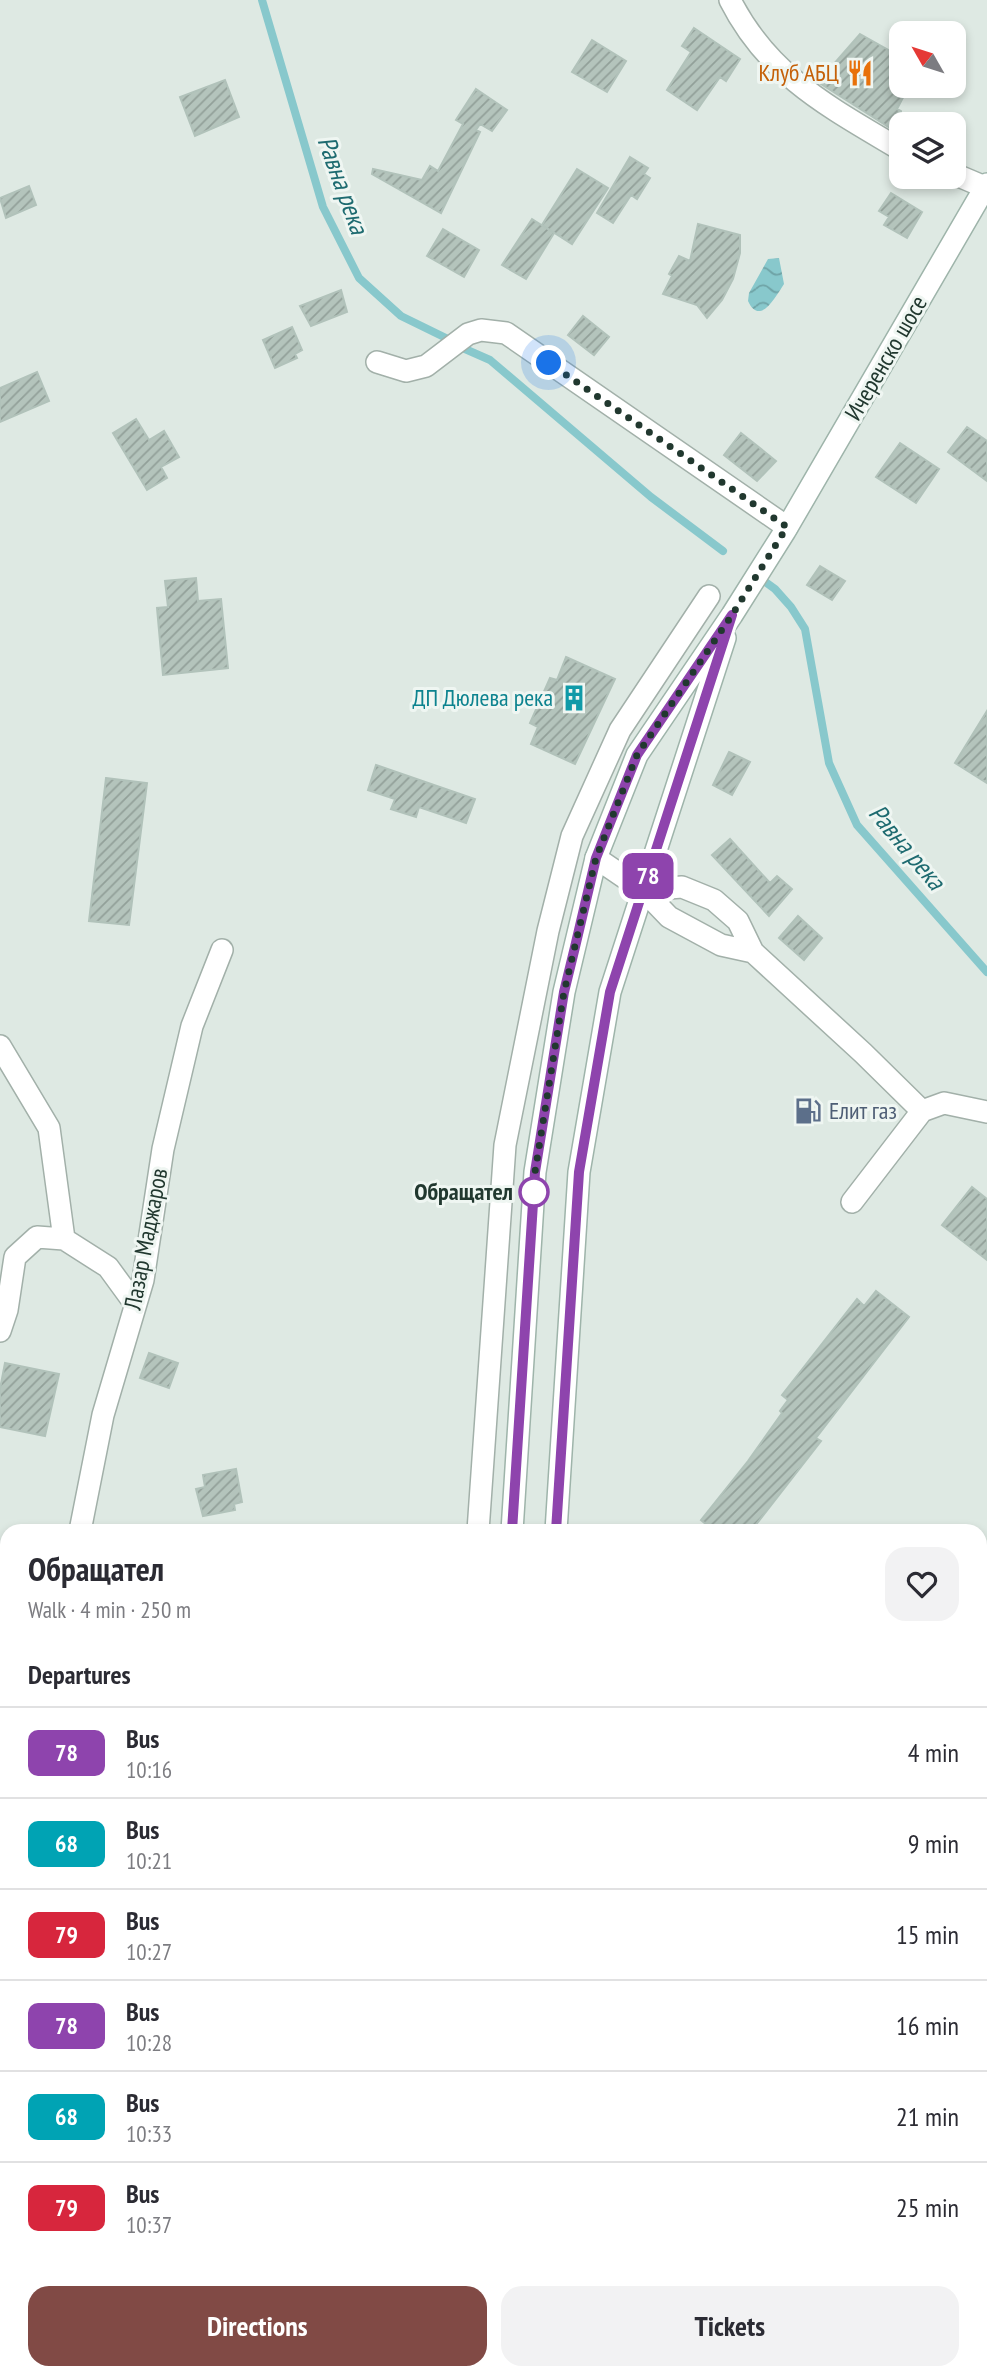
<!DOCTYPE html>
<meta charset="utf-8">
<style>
:root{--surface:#fff;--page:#f2f2f3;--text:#2b2b33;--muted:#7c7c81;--line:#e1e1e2;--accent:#814a45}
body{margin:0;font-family:"PT Sans Narrow",sans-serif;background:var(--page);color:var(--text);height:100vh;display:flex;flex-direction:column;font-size:26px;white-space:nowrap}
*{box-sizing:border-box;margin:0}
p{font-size:23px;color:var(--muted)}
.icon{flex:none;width:38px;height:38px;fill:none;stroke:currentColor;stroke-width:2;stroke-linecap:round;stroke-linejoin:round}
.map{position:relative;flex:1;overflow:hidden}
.details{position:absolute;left:0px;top:1524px;width:987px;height:856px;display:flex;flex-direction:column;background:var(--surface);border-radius:21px 21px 0 0;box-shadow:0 4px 10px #0003}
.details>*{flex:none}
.badge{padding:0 14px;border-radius:10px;font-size:24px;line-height:46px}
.needle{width:46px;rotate:309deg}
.controls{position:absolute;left:889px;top:21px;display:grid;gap:14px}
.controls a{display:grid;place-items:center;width:77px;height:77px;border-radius:14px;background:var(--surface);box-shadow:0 4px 10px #0003;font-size:35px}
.you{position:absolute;width:35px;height:35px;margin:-18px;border:5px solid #fff;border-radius:50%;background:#1a73e8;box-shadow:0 0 0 10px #1a73e833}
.map>.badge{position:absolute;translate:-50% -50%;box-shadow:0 0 0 4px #fff}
h2{padding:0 28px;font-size:26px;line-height:63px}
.round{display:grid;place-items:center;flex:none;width:74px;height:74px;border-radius:21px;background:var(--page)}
.summary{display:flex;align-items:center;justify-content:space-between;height:119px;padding:0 28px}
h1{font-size:33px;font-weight:700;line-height:52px}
.button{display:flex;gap:14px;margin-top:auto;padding:14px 28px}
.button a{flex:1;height:80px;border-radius:21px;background:var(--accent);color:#fff;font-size:28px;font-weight:700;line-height:80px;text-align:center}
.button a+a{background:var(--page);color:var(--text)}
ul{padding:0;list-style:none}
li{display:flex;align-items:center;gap:21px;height:91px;padding:0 28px;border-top:2px solid var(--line)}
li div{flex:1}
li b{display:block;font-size:26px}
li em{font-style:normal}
li .badge{min-width:77px;font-weight:700;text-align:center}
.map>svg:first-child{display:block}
.water{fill:url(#water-waves)}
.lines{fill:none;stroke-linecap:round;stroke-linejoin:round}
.stream{stroke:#88c8cc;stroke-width:8}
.building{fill:url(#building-hatch);stroke:#b1c2ba;stroke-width:2}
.street-casing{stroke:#a2b0a9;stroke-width:24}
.secondary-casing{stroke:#9eb4aa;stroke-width:24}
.street{stroke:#fff;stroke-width:21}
.secondary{stroke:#fff;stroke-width:21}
.line-casing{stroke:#fff;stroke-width:16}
.line{stroke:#8e44ad;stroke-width:10}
.walk{stroke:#21382f;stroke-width:7;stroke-dasharray:0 12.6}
.stop-dot{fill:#fff;stroke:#8e44ad;stroke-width:3.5}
.labels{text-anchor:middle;stroke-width:6;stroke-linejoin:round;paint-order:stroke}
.food-label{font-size:24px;fill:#c56008;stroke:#eff6f2;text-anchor:end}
.street-label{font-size:24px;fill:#21382f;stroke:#eff6f2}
.culture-label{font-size:24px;fill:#0d838f;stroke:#eff6f2;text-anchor:end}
.service-label{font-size:24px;fill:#4e5e75;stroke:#eff6f2;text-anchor:start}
.stop-label{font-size:24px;font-weight:bold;fill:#21382f;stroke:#eff6f2;text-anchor:end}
.water-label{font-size:26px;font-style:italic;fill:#1e6b70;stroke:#eff6f2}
</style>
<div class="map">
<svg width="987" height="2379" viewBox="0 0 987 2379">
<defs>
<pattern id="water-waves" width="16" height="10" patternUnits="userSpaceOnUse" patternTransform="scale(1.75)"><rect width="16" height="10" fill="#88c8cc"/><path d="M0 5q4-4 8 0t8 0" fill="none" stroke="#6fa3a6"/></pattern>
<pattern id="building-hatch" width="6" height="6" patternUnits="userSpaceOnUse" patternTransform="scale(1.75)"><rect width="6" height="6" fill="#b4c4bc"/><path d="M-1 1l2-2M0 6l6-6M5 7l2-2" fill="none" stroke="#92a099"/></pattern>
</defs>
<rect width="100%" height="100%" fill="#dee9e3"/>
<path class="water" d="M779 258 784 284C776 296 760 327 748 301L749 293 768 259Z"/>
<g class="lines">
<path class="stream" d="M262 0 323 207 359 278 401 316 448 339
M465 349 490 360 651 497 723 551
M764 581 775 589 791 607 805 629 829 763 857 825 987 972"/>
</g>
<path class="building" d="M694 28 740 59 726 81 720 77 697 110 667 90 691 52 682 46Z
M860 34 901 57V86H909L897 109 901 111V135L818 82Z
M592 40 626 61 607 92 572 72Z
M225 80 239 117 195 136 180 97Z
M476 89 507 110 492 131 480 124 476 130 480 132 441 213 372 174 373 169 422 180 430 166 438 171 463 124 456 120Z
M630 157 648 168 644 174 650 178 637 199 631 195 613 223 597 213Z
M577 169 608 188 572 244 542 225Z
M29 186 36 205 6 218 0 198Z
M891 193 922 212 907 238 884 225 889 217 879 211Z
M532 219 554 233 526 279 502 265Z
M698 224 740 235V253L733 279 722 300 707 318 697 305 663 294 672 276 669 274 679 256 690 261Z
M443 229 479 250 464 277 427 256Z
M341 290 347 312 311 326 300 306Z
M583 316 609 337 594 355 568 335Z
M292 327 302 350 295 354 297 358 275 368 263 340Z
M37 372 49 401 0 422V388Z
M136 419 149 440 164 431 179 457 161 467 167 478 147 490 113 433Z
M967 427 987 441V481L948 452Z
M741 433 776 461 757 481 724 455Z
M900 443 939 469 916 503 876 477Z
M820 566 845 581 832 600 807 585Z
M196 578 198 601 221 599 228 668 163 675 157 608 168 607 165 581Z
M566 657 615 679 575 764 531 744 538 727 530 723 550 678 557 680Z
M987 711V783L955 763Z
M729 752 750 762 732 795 713 785Z
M376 765 475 799 466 823 419 807 416 817 391 809 395 799 368 790Z
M106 778 147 783 129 925 89 921Z
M730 839 770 883 777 876 792 889 769 916 712 855Z
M798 916 822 938 804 960 779 938Z
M972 1187 987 1199V1260L942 1225Z
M876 1291 909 1317 816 1438 821 1441 751 1531H714L701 1520 748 1461 782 1413 780 1411 788 1400 782 1395 857 1299 864 1306Z
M149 1353 178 1363 169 1388 140 1378Z
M5 1363 59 1374 45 1436 0 1427V1389Z
M236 1469 242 1502 234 1504 235 1510 203 1516 196 1489 205 1487 203 1475Z"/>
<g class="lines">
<g class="street-casing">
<path id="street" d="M730 0C769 77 831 108 901 150
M954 174 987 188
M377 362 406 371 426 366 468 334 481 330 506 333 787 527
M596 858 643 890 669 917 721 945 753 952
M643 890 682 887 714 900 738 921 753 952 863 1053 922 1111 852 1202
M0 1046 49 1128 64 1239
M922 1111 944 1103 987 1112
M0 1331 7 1310 15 1257 37 1237 64 1239 108 1267 135 1304
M80 1531 103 1415 143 1280 163 1149 192 1026 222 950
M478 1531 505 1145 548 931 572 836 620 730 709 596
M980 1766 987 1757
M0 1929 7 1894
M0 1947 7 1948
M980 2031 987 2036
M980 2319 987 2311"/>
</g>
<g class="secondary-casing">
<path id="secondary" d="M512 1531 535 1172 564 992 596 858 637 755 732 615 785 531 987 184
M556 1531 579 1172 610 992 725 638
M447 2379V2373
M488 2379V2373"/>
</g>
<use href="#street" class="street"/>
<use href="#secondary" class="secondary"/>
</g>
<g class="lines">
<g class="line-casing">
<path id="line" d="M512 1531 535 1172 564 992 575 947 596 858 637 755 732 615 610 992 579 1172 556 1531"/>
</g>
<use href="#line" class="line"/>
<path class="walk" d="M534 1192 533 1200 535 1172 564 992 596 858 637 755 732 615 787 527 549 363"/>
</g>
<defs>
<g id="restaurant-bare" transform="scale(2.1)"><path d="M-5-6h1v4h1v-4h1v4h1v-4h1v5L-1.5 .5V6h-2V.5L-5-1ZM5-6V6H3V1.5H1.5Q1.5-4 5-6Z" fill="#e8710a" stroke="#eff6f2" stroke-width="2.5" paint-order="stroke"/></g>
<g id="building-bare" transform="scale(2.1)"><path d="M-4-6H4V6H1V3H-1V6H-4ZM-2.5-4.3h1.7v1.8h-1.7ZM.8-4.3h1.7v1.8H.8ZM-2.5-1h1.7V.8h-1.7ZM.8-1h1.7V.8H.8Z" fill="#0f9aa8" stroke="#eff6f2" stroke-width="2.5" paint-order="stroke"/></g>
<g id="fuel-bare" transform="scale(2.1)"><path d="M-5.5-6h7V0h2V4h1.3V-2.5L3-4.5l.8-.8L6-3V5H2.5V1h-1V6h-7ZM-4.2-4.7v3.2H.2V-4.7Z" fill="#5c6f8a" stroke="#eff6f2" stroke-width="2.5" paint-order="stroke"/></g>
</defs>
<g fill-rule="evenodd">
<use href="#restaurant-bare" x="860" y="73"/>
<use href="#building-bare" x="574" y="698"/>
<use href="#fuel-bare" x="808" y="1111"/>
</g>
<circle class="stop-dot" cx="534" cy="1192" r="14"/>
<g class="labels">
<g class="food-label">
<text x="839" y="81">Клуб АБЦ</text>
</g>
<g class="street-label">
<text transform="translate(886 358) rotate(-60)" y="8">Ичеренско шосе</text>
<text transform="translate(146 1239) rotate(-79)" y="8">Лазар Маджаров</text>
</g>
<g class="culture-label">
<text x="553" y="706">ДП Дюлева река</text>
</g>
<g class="service-label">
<text x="829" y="1119">Елит газ</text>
</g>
<g class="stop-label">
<text x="513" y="1200">Обращател</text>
</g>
<g class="water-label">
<text transform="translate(343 185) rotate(70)" y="9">Равна река</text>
<text transform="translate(907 847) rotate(50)" y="9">Равна река</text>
</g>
</g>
</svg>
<div class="controls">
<a><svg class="needle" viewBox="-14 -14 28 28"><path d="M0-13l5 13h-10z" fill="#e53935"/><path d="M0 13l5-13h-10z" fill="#7c7c81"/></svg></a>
<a><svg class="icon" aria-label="layers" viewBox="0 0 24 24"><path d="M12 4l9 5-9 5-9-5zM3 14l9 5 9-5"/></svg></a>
</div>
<div class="you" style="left:549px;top:363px"></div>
<b class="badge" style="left:648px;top:876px;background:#8e44ad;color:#fff">78</b>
<section class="details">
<div class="summary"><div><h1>Обращател</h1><p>Walk · 4 min · 250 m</p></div><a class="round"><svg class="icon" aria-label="heart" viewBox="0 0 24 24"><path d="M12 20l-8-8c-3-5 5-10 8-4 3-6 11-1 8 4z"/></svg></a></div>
<h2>Departures</h2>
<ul>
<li><span class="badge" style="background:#8e44ad;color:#fff">78</span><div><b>Bus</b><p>10:16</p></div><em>4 min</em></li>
<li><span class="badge" style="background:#00a3b4;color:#fff">68</span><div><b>Bus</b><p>10:21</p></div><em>9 min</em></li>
<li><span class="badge" style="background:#d7263d;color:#fff">79</span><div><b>Bus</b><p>10:27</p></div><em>15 min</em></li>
<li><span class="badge" style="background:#8e44ad;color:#fff">78</span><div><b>Bus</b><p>10:28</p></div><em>16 min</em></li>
<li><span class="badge" style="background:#00a3b4;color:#fff">68</span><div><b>Bus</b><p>10:33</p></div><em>21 min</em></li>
<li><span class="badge" style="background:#d7263d;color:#fff">79</span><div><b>Bus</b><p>10:37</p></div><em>25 min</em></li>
</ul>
<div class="button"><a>Directions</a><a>Tickets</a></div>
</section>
</div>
